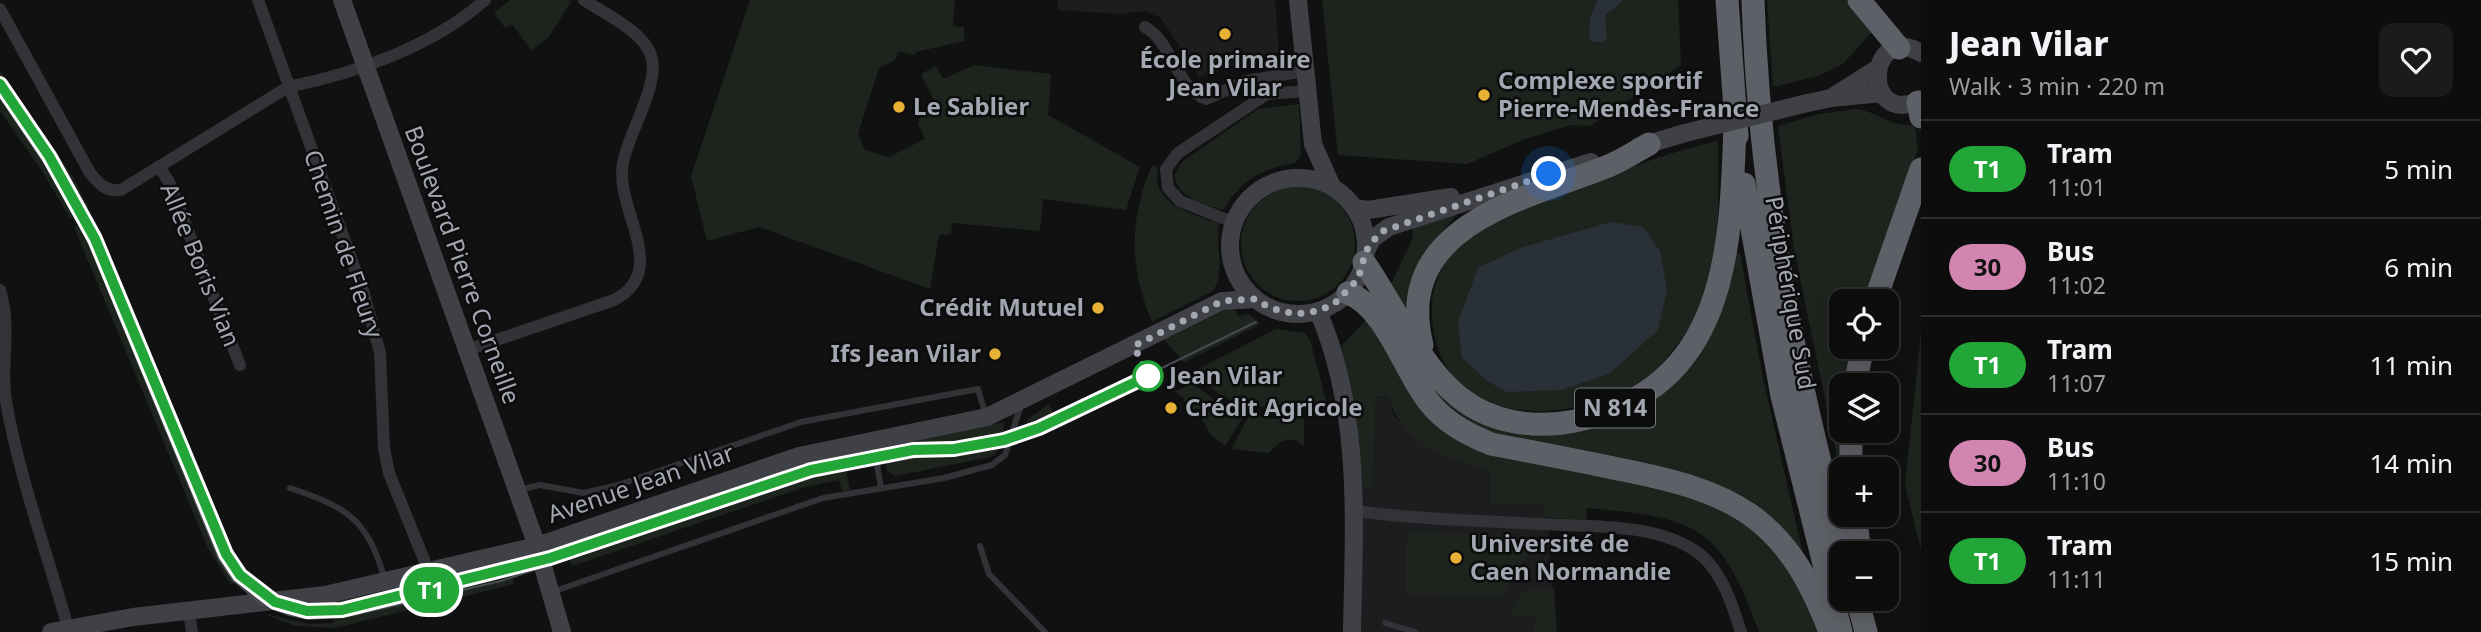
<!DOCTYPE html>
<meta charset="utf-8">
<style>
:root{--surface:#0d0d0e;--page:#1b1b1c;--text:#f1f3f6;--muted:#9a9c9e;--line:#2d2d2e}
body{margin:0;font-family:"Noto Sans",sans-serif;background:var(--page);color:var(--text);height:100vh;display:flex;flex-direction:column;font-size:26px;white-space:nowrap}
*{box-sizing:border-box;margin:0}
p{font-size:23px;color:var(--muted)}
.icon{flex:none;width:38px;height:38px;fill:none;stroke:currentColor;stroke-width:2;stroke-linecap:round;stroke-linejoin:round}
.map{position:relative;flex:1;overflow:hidden}
.panel{display:flex;flex-direction:column;background:var(--surface);width:560px}
.panel>*{flex:none}
.badge{padding:0 14px;border-radius:23px;font-size:24px;line-height:46px}
.tools{position:absolute;left:1829px;top:289px;display:grid;gap:14px}
.tools a{display:grid;place-items:center;width:70px;height:70px;border-radius:14px;background:var(--surface);box-shadow:0 4px 18px #0003,0 0 0 2px var(--line);font-size:35px}
.you{position:absolute;width:35px;height:35px;margin:-18px;border:5px solid #fff;border-radius:50%;background:#1a73e8;box-shadow:0 0 0 10px #1a73e833}
.map>.badge{position:absolute;translate:-50% -50%;box-shadow:0 0 0 4px #fff}
.round{display:grid;place-items:center;flex:none;width:74px;height:74px;border-radius:14px;background:var(--page)}
.overview{display:flex;align-items:center;justify-content:space-between;height:119px;padding:0 28px}
h1{font-size:33px;font-weight:800;line-height:52px}
ul{padding:0;list-style:none}
li{display:flex;align-items:center;gap:21px;height:98px;padding:0 28px;border-top:2px solid var(--line)}
li div{flex:1}
li b{display:block;font-size:26px}
li em{font-style:normal}
li .badge{min-width:77px;font-weight:700;text-align:center}
main{display:flex;flex:1;min-height:0}
.map>svg:first-child{display:block}
.built{fill:#1d1d1f}
.green{fill:#1d241e}
.water{fill:#2a3037}
.lines{fill:none;stroke-linecap:round;stroke-linejoin:round}
.lane{stroke:#323237;stroke-width:6}
.street{stroke:#323237;stroke-width:12}
.secondary{stroke:#404147;stroke-width:18}
.highway{stroke:#5e6067;stroke-width:23}
.tram{stroke:#494a50;stroke-width:2}
.secondary-bridge{stroke:#404147;stroke-width:18}
.line-casing{stroke:#fff;stroke-width:16}
.line{stroke:#23a638;stroke-width:10}
.walk{stroke:#a3a7b2;stroke-width:7;stroke-dasharray:0 12.6}
.poi-dot{fill:#e6b135;stroke:#0c0c0d;stroke-width:2.5}
.stop-dot{fill:#fff;stroke:#23a638;stroke-width:3.5}
.labels{text-anchor:middle;stroke-width:5;stroke-linejoin:round;paint-order:stroke}
.shield{fill:#0c0c0d;stroke:#767880;stroke-width:2}
.shield-label{font-size:23px;font-weight:bold;fill:#a3a7b2}
.poi-label{font-size:24px;font-weight:bold;fill:#a3a7b2;stroke:#0c0c0d;text-anchor:start}
.street-label{font-size:24px;fill:#a3a7b2;stroke:#0c0c0d}
.stop-label{font-size:24px;font-weight:bold;fill:#a3a7b2;stroke:#0c0c0d;text-anchor:start}
</style>
<main>
<div class="map">
<svg width="1921" height="632" viewBox="0 0 1921 632">
<rect width="100%" height="100%" fill="#111112"/>
<path class="built" d="M1058 0H1275L1279 50 1276 56 1233 65 1199 77 1161 18 1145 11 1119 14 1057 10Z
M1388 396 1394 416 1417 439 1546 479 1554 632H1361L1362 400Z"/>
<path class="green" d="M510 0H568L571 2 548 38 531 50 512 24 505 28 494 13Z
M750 0H955L953 26 964 27V41L916 52 915 55 898 51 895 60 879 68 858 134 865 150 889 157 925 139 918 124 921 112 936 104 921 74 936 66 943 79 974 65 1051 74 1048 115 1140 167 1126 210 1043 199 1040 231 952 223 951 234 939 235 930 289 759 227 707 241 691 176Z
M1322 0H1678L1681 65 1590 126 1571 125 1525 139 1467 164 1338 155Z
M1767 0H1851L1873 31 1843 64 1818 76 1773 87Z
M0 71 73 177 89 208 70 218 42 171 0 111Z
M1299 104 1301 154 1295 163C1263 168 1240 181 1223 210 1204 203 1176 199 1175 174L1182 162 1258 109Z
M1856 109C1879 112 1889 127 1915 125L1918 149 1868 301H1841V346L1856 347 1849 385H1841L1842 465 1838 462 1794 249 1778 126 1819 114Z
M1718 141C1718 197 1723 267 1695 318 1682 340 1659 372 1636 385 1560 428 1438 426 1432 315 1430 287 1444 258 1463 239 1486 215 1528 206 1558 194 1611 175 1663 153 1718 141Z
M1152 165 1158 167C1149 204 1193 214 1219 223 1215 247 1226 270 1213 291L1152 322C1129 267 1129 220 1152 165Z
M1241 244a57 57 0 1 1 114 0a57 57 0 1 1-114 0Z
M1457 214 1436 239 1415 335 1388 290 1412 240 1413 226Z
M93 220 230 551 254 580 230 584 208 548 74 227Z
M1736 252 1740 254 1763 378 1803 554 1775 525 1483 433 1438 400 1420 361 1518 430 1667 382Z
M1233 306 1238 316 1249 314 1260 324 1184 362 1164 340Z
M1368 318 1408 392 1423 411 1490 454 1661 486 1721 507 1765 540 1781 559 1808 606 1817 632H1759C1721 524 1696 518 1587 508L1586 521 1544 517V505L1490 503V470C1446 460 1401 442 1388 396L1375 397 1373 491 1362 484 1356 413 1341 346Z
M1276 329 1305 333 1310 340 1327 404C1288 409 1216 415 1198 369Z
M1921 333V551L1905 484Z
M1192 383 1219 403 1246 412 1225 446 1210 434 1196 408 1189 412 1183 397 1175 392Z
M1049 404 1059 425 1019 441 1028 419Z
M1250 414 1274 419 1304 417V447C1292 433 1279 441 1269 453L1231 449Z
M1005 422 997 452 991 457 895 476 887 471 884 452 887 445Z
M843 454 850 490 842 491 839 480 805 487 572 566 564 544 774 473Z
M1407 530 1413 531 1537 539 1501 598 1405 594Z
M509 563 514 584 335 628 295 626 262 613 309 624 334 623 331 607H305Z
M1554 588 1557 632H1534L1535 615H1509L1523 591Z"/>
<path class="water" d="M1598 0H1624L1605 15 1607 39 1602 42H1592L1589 38 1590 17Z
M1611 222 1643 227 1660 251 1667 290 1658 330 1609 374 1561 390 1507 392 1489 382 1462 358 1458 322 1478 268 1520 248Z"/>
<g class="lines">
<path class="lane" d="M873 442 881 488
M290 488C349 508 367 519 385 580
M518 490 540 485 584 493 618 485 801 422 978 389 986 416
M980 546 989 574 1045 632
M552 592 823 498 944 478 992 465 1005 455 1021 405
M1385 623 1415 632"/>
<path class="street" d="M258 0 364 294 380 353 384 448 389 473 429 572
M0 9 90 173C99 184 106 192 121 190L288 87C357 73 433 46 485 0
M1145 27C1172 42 1177 89 1206 99L1246 81 1305 71
M159 166 169 182 240 365
M1235 223 1180 201 1168 188 1166 169 1178 153 1267 94 1307 91
M0 290C12 327 0 363 6 401 18 473 48 556 68 628
M467 350 614 300C672 270 614 210 623 163 628 133 658 89 652 59 647 33 605 14 584 0
M1355 511C1417 519 1480 521 1542 524 1590 527 1652 523 1694 550 1721 567 1732 604 1741 632
M189 612 192 632"/>
<path class="secondary" d="M342 0 537 546 562 632
M1298 0 1313 144 1332 187
M1921 53C1867 21 1860 128 1921 100
M1834 96 1878 68
M1803 104 1831 98 1882 93
M1638 147 1685 133
M1230 246a68 68 0 1 1 136 0a68 68 0 1 1-136 0Z
M1355 208 1368 210 1451 197
M1366 251 1372 239 1389 227 1591 162
M1318 311C1362 413 1354 524 1352 632
M51 632 133 617 325 595 537 546 799 456 987 417 1222 301 1255 299"/>
<path class="highway" d="M1727 0 1737 136
M1753 0C1759 185 1794 375 1844 553
M1859 0 1899 48
M1918 102 1921 117
M1744 184 1782 396 1841 632
M1364 262C1394 305 1419 365 1459 397 1491 423 1535 429 1575 421 1728 387 1731 251 1735 123
M1348 293C1388 308 1406 379 1435 409 1451 426 1470 435 1491 444 1533 452 1575 460 1618 469 1731 491 1784 514 1828 627
M1875 301 1921 169
M1422 345C1392 226 1524 199 1606 167 1621 161 1635 152 1649 144
M1855 385 1863 346
M1851 430V469
M1855 514 1860 553
M1857 598 1866 632"/>
<path class="tram" d="M0 97 59 185 91 248 219 559 233 580 261 604 289 615 309 619 349 616 501 581 807 478 1004 440 1039 428 1256 322"/>
<path class="secondary-bridge" d="M1685 133 1803 104"/>
</g>
<g class="lines">
<g class="line-casing">
<path id="line" d="M0 84 49 156 95 239 226 554 240 575 275 602 307 611 342 610 550 558 811 470 913 450 954 449 1004 440 1039 428 1148 376"/>
</g>
<use href="#line" class="line"/>
<path class="walk" d="M1148 376 1134 346 1222 301 1255 299 1270 308 1295 314 1318 311 1334 304 1358 279 1366 251 1380 232 1549 174"/>
</g>
<g class="poi-dot">
<circle cx="1225" cy="34" r="7"/>
<circle cx="1484" cy="95" r="7"/>
<circle cx="899" cy="107" r="7"/>
<circle cx="1098" cy="308" r="7"/>
<circle cx="995" cy="354" r="7"/>
<circle cx="1171" cy="408" r="7"/>
<circle cx="1456" cy="558" r="7"/>
</g>
<circle class="stop-dot" cx="1148" cy="376" r="14"/>
<g class="labels">
<rect class="shield" x="1575" y="388.5" width="80" height="39" rx="5"/>
<g class="shield-label">
<text x="1615" y="416">N 814</text>
</g>
<g class="poi-label">
<text x="1225" y="68" text-anchor="middle">École primaire<tspan x="1225" dy="28">Jean Vilar</tspan></text>
<text x="1498" y="89">Complexe sportif<tspan x="1498" dy="28">Pierre-Mendès-France</tspan></text>
<text x="913" y="115">Le Sablier</text>
<text x="1084" y="316" text-anchor="end">Crédit Mutuel</text>
<text x="981" y="362" text-anchor="end">Ifs Jean Vilar</text>
<text x="1185" y="416">Crédit Agricole</text>
<text x="1470" y="552">Université de<tspan x="1470" dy="28">Caen Normandie</tspan></text>
</g>
<g class="street-label">
<text transform="translate(343 244) rotate(71)" y="8">Chemin de Fleury</text>
<text transform="translate(200 265) rotate(68)" y="8">Allée Boris Vian</text>
<text transform="translate(462 265) rotate(70)" y="8">Boulevard Pierre Corneille</text>
<text transform="translate(1790 293) rotate(80)" y="8">Périphérique Sud</text>
<text transform="translate(641 484) rotate(-19)" y="8">Avenue Jean Vilar</text>
</g>
<g class="stop-label">
<text x="1169" y="384">Jean Vilar</text>
</g>
</g>
</svg>
<div class="tools">
<a><svg class="icon" aria-label="locate" viewBox="0 0 24 24"><circle cx="12" cy="12" r="6"/><path d="M12 2v4M12 18v4M2 12h4M18 12h4"/></svg></a>
<a><svg class="icon" aria-label="layers" viewBox="0 0 24 24"><path d="M12 4l9 5-9 5-9-5zM3 14l9 5 9-5"/></svg></a>
<a>+</a>
<a>−</a>
</div>
<div class="you" style="left:1549px;top:174px"></div>
<b class="badge" style="left:431px;top:590px;background:#23a638;color:#fff">T1</b>
</div>
<section class="panel">
<div class="overview"><div><h1>Jean Vilar</h1><p>Walk · 3 min · 220 m</p></div><a class="round"><svg class="icon" aria-label="heart" viewBox="0 0 24 24"><path d="M12 20l-8-8c-3-5 5-10 8-4 3-6 11-1 8 4z"/></svg></a></div>
<ul>
<li><span class="badge" style="background:#23a638;color:#fff">T1</span><div><b>Tram</b><p>11:01</p></div><em>5 min</em></li>
<li><span class="badge" style="background:#d285b1;color:#111">30</span><div><b>Bus</b><p>11:02</p></div><em>6 min</em></li>
<li><span class="badge" style="background:#23a638;color:#fff">T1</span><div><b>Tram</b><p>11:07</p></div><em>11 min</em></li>
<li><span class="badge" style="background:#d285b1;color:#111">30</span><div><b>Bus</b><p>11:10</p></div><em>14 min</em></li>
<li><span class="badge" style="background:#23a638;color:#fff">T1</span><div><b>Tram</b><p>11:11</p></div><em>15 min</em></li>
</ul>
</section>
</main>
